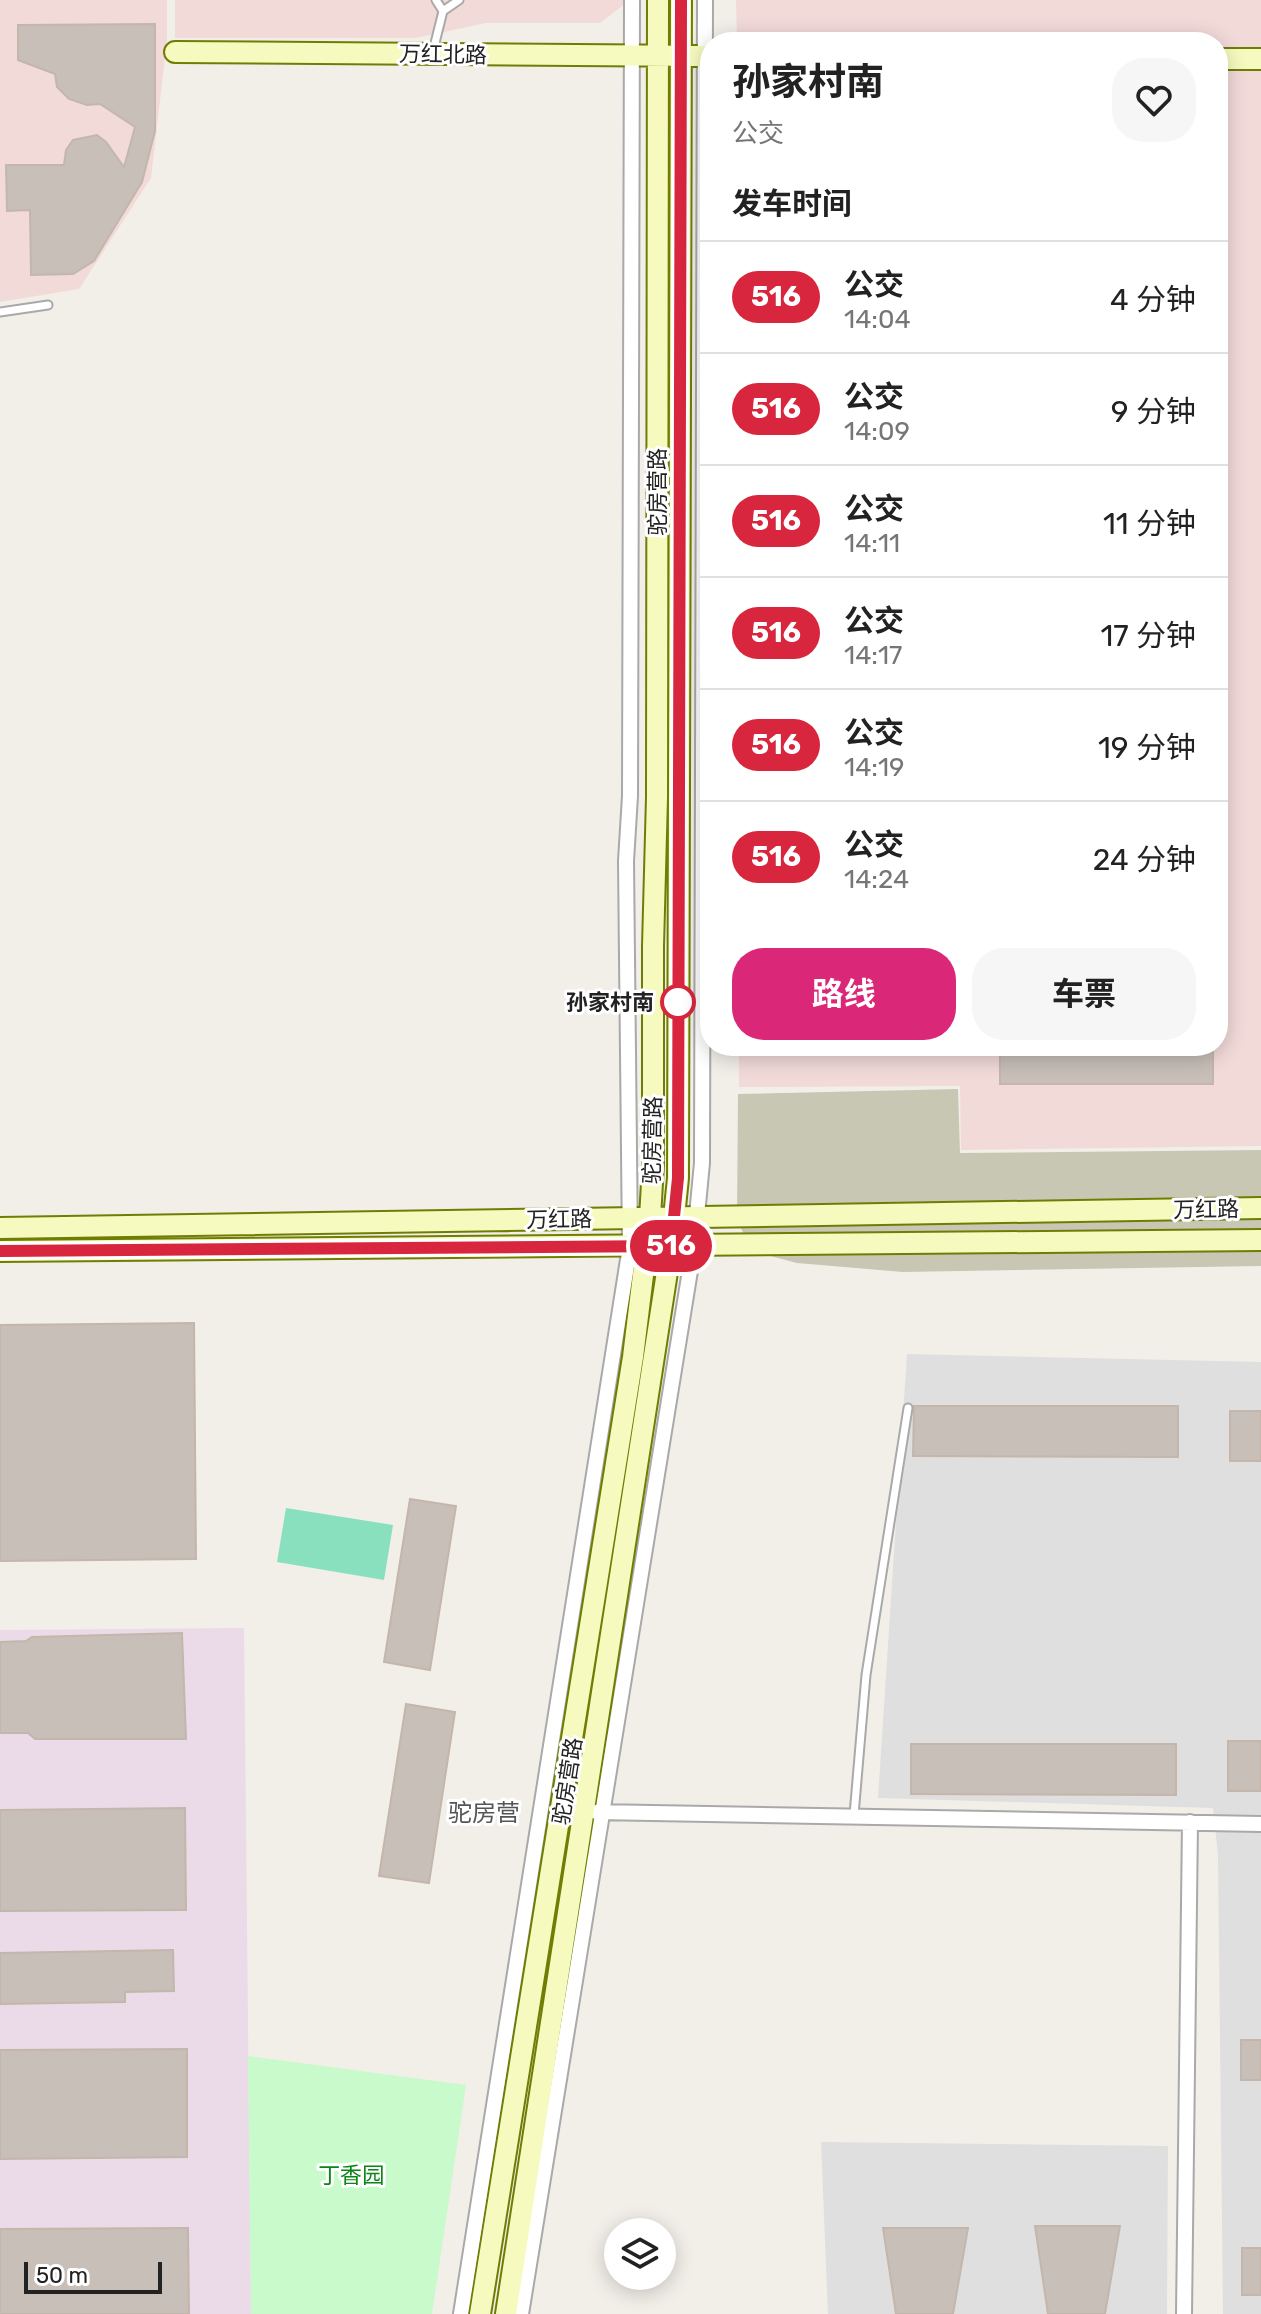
<!DOCTYPE html>
<html lang="zh">
<meta charset="utf-8">
<style>
:root{--surface:#fff;--page:#f6f6f6;--text:#222;--muted:#767676;--line:#e0e0e0;--accent:#db2777}
body{margin:0;font-family:Rubik,"Noto Sans SC",sans-serif;background:var(--page);color:var(--text);height:100vh;display:flex;flex-direction:column;font-size:30px;white-space:nowrap}
*{box-sizing:border-box;margin:0}
p{font-size:26px;color:var(--muted)}
.icon{flex:none;width:44px;height:44px;fill:none;stroke:currentColor;stroke-width:2;stroke-linecap:round;stroke-linejoin:round}
.map{position:relative;flex:1;overflow:hidden}
.panel{position:absolute;left:700px;top:32px;width:528px;height:1024px;display:flex;flex-direction:column;background:var(--surface);border-radius:32px;box-shadow:0 4px 20px #0003}
.panel>*{flex:none}
.badge{padding:0 16px;border-radius:26px;font-size:28px;line-height:52px}
.controls{position:absolute;left:604px;top:2218px;display:grid;gap:16px}
.controls a{display:grid;place-items:center;width:72px;height:72px;border-radius:50%;background:var(--surface);box-shadow:0 4px 20px #0003;font-size:40px}
.scale{position:absolute;left:24px;bottom:20px;width:138px;box-sizing:border-box;padding-left:8px;border:4px solid #222;border-top:0;font-size:22px;line-height:28px;white-space:nowrap;color:#222;-webkit-text-stroke:6px #fff;paint-order:stroke}
.map>.badge{position:absolute;translate:-50% -50%;box-shadow:0 0 0 4px #fff}
h2{padding:0 32px;font-size:30px;line-height:72px}
.round{display:grid;place-items:center;flex:none;width:84px;height:84px;border-radius:32px;background:var(--page)}
.head{display:flex;align-items:center;justify-content:space-between;height:136px;padding:0 32px}
h1{font-size:38px;font-weight:700;line-height:60px}
.action{display:flex;gap:16px;margin-top:auto;padding:16px 32px}
.action a{flex:1;height:92px;border-radius:32px;background:var(--accent);color:#fff;font-size:32px;font-weight:700;line-height:92px;text-align:center}
.action a+a{background:var(--page);color:var(--text)}
ul{padding:0;list-style:none}
li{display:flex;align-items:center;gap:24px;height:112px;padding:0 32px;border-top:2px solid var(--line)}
li div{flex:1}
li b{display:block;font-size:30px}
li em{font-style:normal}
li .badge{min-width:88px;font-weight:700;text-align:center}
.map>svg:first-child{display:block}
.residential{fill:#e0dfdf}
.commercial{fill:#f2dad9}
.industrial{fill:#ebdbe8}
.construction{fill:#c7c7b4}
.park{fill:#c8facc}
.pitch{fill:#88e0be}
.building{fill:#c7bfb8;stroke:#c4b6ab;stroke-width:2}
.lines{fill:none;stroke-linecap:round;stroke-linejoin:round}
.lane-casing{stroke:#a9a9a9;stroke-width:11}
.street-casing{stroke:#a9a9a9;stroke-width:18}
.secondary-casing{stroke:#707d05;stroke-width:24}
.lane{stroke:#fff;stroke-width:7}
.street{stroke:#fff;stroke-width:14}
.secondary{stroke:#f7fabf;stroke-width:20}
.line-casing{stroke:#fff;stroke-width:18}
.line{stroke:#d7263d;stroke-width:12}
.stop-dot{fill:#fff;stroke:#d7263d;stroke-width:4}
.labels{text-anchor:middle;stroke-width:6;stroke-linejoin:round;paint-order:stroke}
.street-label{font-size:22px;fill:#222;stroke:#fff}
.stop-label{font-size:22px;font-weight:bold;fill:#222;stroke:#fff;text-anchor:end}
.park-label{font-size:22px;fill:#0c8416;stroke:#fff}
.neighbourhood-label{font-size:24px;fill:#555;stroke:#fff}
</style>
<div class="map">
<svg width="1261" height="2314" viewBox="0 0 1261 2314">
<rect width="100%" height="100%" fill="#f2efe9"/>
<path class="residential" d="M907 1354 1261 1362V2314H1223L1218 1855 1213 1808 878 1798Z
M821 2142 1168 2146 1167 2314H828Z"/>
<path class="commercial" d="M0 0H167V40L151 178 79 289 0 302Z
M175 0H630L600 23H486L416 38H175Z
M736 0H1261V1146L961 1150 960 1086 739 1087V1046H1218V42H737Z"/>
<path class="industrial" d="M244 1628 251 2314H0V1630Z"/>
<path class="construction" d="M958 1089 960 1153 1261 1150V1266L903 1272 797 1263 752 1251 737 1220 738 1094Z"/>
<path class="park" d="M248 2056 466 2085 432 2314H251Z"/>
<path class="pitch" d="M286 1508 393 1525 384 1580 277 1562Z"/>
<path class="building" d="M155 24V131L142 182 94 261 73 274 31 275 30 210 7 211 6 165H64L66 150 73 140 97 135 106 142 124 167 135 127 100 104 87 105 69 99 57 87 55 74 18 60V25Z
M1000 1046H1213V1084H1000Z
M194 1323 196 1559 0 1561V1325Z
M914 1406H1178V1457L913 1456Z
M1230 1411H1261V1461H1230Z
M410 1499 456 1506 430 1670 384 1662Z
M182 1633 186 1739H35L28 1733H0V1642L26 1641 32 1637Z
M406 1704 455 1712 429 1883 379 1876Z
M1228 1741H1261V1791H1228Z
M911 1744H1176V1795L911 1794Z
M185 1808 186 1910 0 1911V1810Z
M173 1950 174 1991 125 1992V2002L0 2004V1953Z
M1241 2040H1261V2080H1241Z
M187 2049V2157L0 2159V2050Z
M1035 2226H1120L1105 2314H1048Z
M188 2228 189 2314H0V2229Z
M883 2228H968L953 2314H896Z
M1242 2248H1261V2295H1242Z"/>
<g class="lines">
<g class="lane-casing">
<path id="lane" d="M436 0 443 11
M433 51 443 11 459 0
M0 312 48 305
M854 1815 866 1675 908 1408"/>
</g>
<g class="street-casing">
<path id="street" d="M596 1812 1261 1824
M461 2314 630 1247 626 861 630 796 632 0
M521 2314 694 1246 702 1163 705 0
M1184 2314 1190 1822"/>
</g>
<g class="secondary-casing">
<path id="secondary" d="M175 52 710 56
M1218 59H1261
M0 1228 1261 1208
M0 1251 1261 1240
M480 2314 633 1357 650 1218 653 1165V946L657 797 658 0
M506 2314 671 1246 678 1178 681 0"/>
</g>
<use href="#lane" class="lane"/>
<use href="#street" class="street"/>
<use href="#secondary" class="secondary"/>
</g>
<g class="lines">
<g class="line-casing">
<path id="line" d="M0 1251 671 1246 678 1178 681 0"/>
</g>
<use href="#line" class="line"/>
</g>
<circle class="stop-dot" cx="678" cy="1002" r="16"/>
<g class="labels">
<g class="street-label">
<text transform="translate(443 54) rotate(1)" y="8">万红北路</text>
<text transform="translate(657 492) rotate(-90)" y="8">驼房营路</text>
<text transform="translate(652 1140) rotate(-89)" y="8">驼房营路</text>
<text transform="translate(1206 1209) rotate(-1)" y="8">万红路</text>
<text transform="translate(559 1219) rotate(-1)" y="8">万红路</text>
<text transform="translate(567 1781) rotate(-81)" y="8">驼房营路</text>
</g>
<g class="stop-label">
<text x="654" y="1010">孙家村南</text>
</g>
<g class="park-label">
<text x="351" y="2183">丁香园</text>
</g>
<g class="neighbourhood-label">
<text x="484" y="1821">驼房营</text>
</g>
</g>
</svg>
<div class="controls">
<a><svg class="icon" aria-label="layers" viewBox="0 0 24 24"><path d="M12 4l9 5-9 5-9-5zM3 14l9 5 9-5"/></svg></a>
</div>
<div class="scale">50 m</div>
<b class="badge" style="left:671px;top:1246px;background:#d7263d;color:#fff">516</b>
<section class="panel">
<div class="head"><div><h1>孙家村南</h1><p>公交</p></div><a class="round"><svg class="icon" aria-label="heart" viewBox="0 0 24 24"><path d="M12 20l-8-8c-3-5 5-10 8-4 3-6 11-1 8 4z"/></svg></a></div>
<h2>发车时间</h2>
<ul>
<li><span class="badge" style="background:#d7263d;color:#fff">516</span><div><b>公交</b><p>14:04</p></div><em>4 分钟</em></li>
<li><span class="badge" style="background:#d7263d;color:#fff">516</span><div><b>公交</b><p>14:09</p></div><em>9 分钟</em></li>
<li><span class="badge" style="background:#d7263d;color:#fff">516</span><div><b>公交</b><p>14:11</p></div><em>11 分钟</em></li>
<li><span class="badge" style="background:#d7263d;color:#fff">516</span><div><b>公交</b><p>14:17</p></div><em>17 分钟</em></li>
<li><span class="badge" style="background:#d7263d;color:#fff">516</span><div><b>公交</b><p>14:19</p></div><em>19 分钟</em></li>
<li><span class="badge" style="background:#d7263d;color:#fff">516</span><div><b>公交</b><p>14:24</p></div><em>24 分钟</em></li>
</ul>
<div class="action"><a>路线</a><a>车票</a></div>
</section>
</div>
